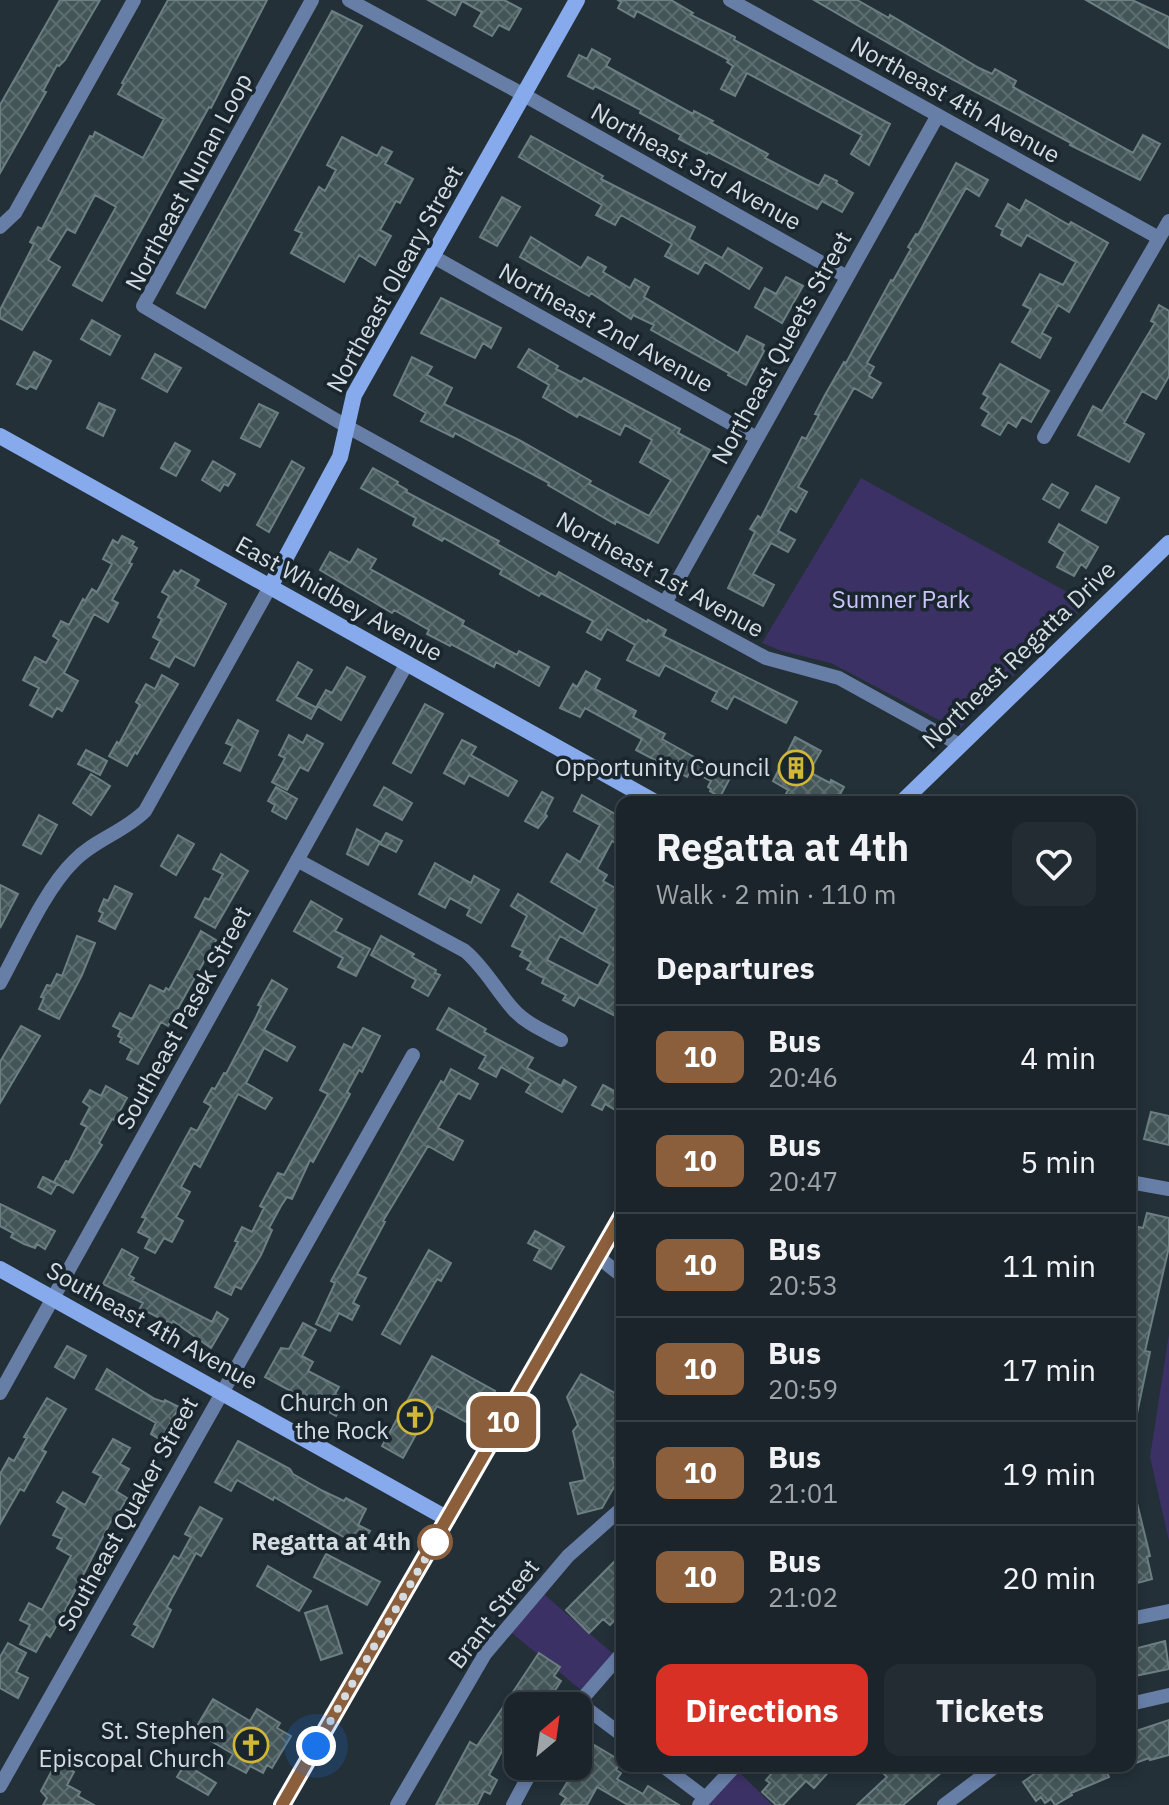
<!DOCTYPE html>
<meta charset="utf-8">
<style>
:root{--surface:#1a242a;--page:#232c32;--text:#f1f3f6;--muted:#9fa4a8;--line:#384147;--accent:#d93025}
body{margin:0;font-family:"IBM Plex Sans",sans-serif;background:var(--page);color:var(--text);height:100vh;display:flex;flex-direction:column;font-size:30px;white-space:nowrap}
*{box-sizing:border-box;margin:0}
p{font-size:26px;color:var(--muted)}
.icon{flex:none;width:44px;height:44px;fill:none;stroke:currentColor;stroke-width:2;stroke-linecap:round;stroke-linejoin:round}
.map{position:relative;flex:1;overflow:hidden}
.sheet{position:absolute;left:616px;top:796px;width:520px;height:976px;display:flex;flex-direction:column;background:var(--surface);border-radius:16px;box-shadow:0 4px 12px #0003,0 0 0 2px var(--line)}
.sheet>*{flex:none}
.badge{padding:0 16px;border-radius:12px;font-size:28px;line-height:52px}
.needle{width:52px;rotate:29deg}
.fabs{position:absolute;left:504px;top:1692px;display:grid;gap:16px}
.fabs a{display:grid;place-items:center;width:88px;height:88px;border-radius:16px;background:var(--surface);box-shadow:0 4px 12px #0003,0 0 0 2px var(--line);font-size:40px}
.you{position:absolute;width:40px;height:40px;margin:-20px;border:6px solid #fff;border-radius:50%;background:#1a73e8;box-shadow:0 0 0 12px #1a73e833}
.map>.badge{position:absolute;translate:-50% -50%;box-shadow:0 0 0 4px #fff}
h2{padding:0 40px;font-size:30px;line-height:72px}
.round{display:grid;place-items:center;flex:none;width:84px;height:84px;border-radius:16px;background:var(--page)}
.overview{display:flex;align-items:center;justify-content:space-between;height:136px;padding:0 40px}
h1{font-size:38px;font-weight:800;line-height:60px}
.action{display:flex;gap:16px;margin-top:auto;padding:16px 40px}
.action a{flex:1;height:92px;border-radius:16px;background:var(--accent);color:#fff;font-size:32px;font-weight:800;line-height:92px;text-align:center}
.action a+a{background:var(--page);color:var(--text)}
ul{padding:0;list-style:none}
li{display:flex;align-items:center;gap:24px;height:104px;padding:0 40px;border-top:2px solid var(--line)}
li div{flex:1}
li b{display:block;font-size:30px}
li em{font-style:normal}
li .badge{min-width:88px;font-weight:700;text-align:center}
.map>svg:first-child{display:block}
.green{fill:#3b3164}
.building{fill:url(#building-cross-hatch);stroke:#6c7f81;stroke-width:2;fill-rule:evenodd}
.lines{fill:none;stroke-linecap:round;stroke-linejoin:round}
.street{stroke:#677ea7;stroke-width:14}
.secondary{stroke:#87aaec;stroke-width:16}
.line-casing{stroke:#fff;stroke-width:18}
.line{stroke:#8b5e3c;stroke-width:12}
.walk{stroke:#d4dce1;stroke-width:8;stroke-dasharray:0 14.4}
.stop-dot{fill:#fff;stroke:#8b5e3c;stroke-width:4}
.labels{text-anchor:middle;stroke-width:7;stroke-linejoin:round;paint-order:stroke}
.street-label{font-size:24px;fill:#d4dce1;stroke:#1a262e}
.park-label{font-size:24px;fill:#cac3f9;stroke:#1a262e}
.poi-label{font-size:24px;fill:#d4dce1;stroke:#1a262e;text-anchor:end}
.stop-label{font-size:24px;font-weight:bold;fill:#d4dce1;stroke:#1a262e;text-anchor:end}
</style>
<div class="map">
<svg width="1169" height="1805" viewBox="0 0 1169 1805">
<defs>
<pattern id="building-cross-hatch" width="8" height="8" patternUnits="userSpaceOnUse" patternTransform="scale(2)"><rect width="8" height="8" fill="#435558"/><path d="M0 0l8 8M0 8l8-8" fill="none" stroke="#5d6d70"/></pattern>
</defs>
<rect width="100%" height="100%" fill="#233038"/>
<path class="green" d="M861 478 1087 603 958 730 831 663 782 651 762 643Z
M1169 1334V1541L1150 1457Z
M539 1590 618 1658 586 1694 507 1629Z
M734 1767 772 1805H699Z"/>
<path class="building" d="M60 0H100L65 60 59 66 57 65 43 91 46 92 0 173V105Z
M168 0H267L211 108 209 107 102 301 73 285 116 207 95 195 75 233 67 229 48 260 60 267 22 330 0 318V310L34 244 30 242 38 227 42 229 90 136 93 137 95 132 143 158 164 119 118 94 124 84 122 83Z
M428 0H504L521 9 509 30 499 25 492 36 474 26 482 12 462 1 455 15Z
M618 0H671L693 13 691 15 735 37 734 40 890 124 869 165 851 154 862 135 747 73 735 96 721 89 733 66 727 62 729 60 637 11 634 17 618 8 621 2Z
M814 0H857L889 18 890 15 979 68 992 74 995 69 1016 81 1013 87 1133 153 1143 135 1160 144 1140 180 1070 145 1071 143 933 69Z
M1086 0H1132L1169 17V48Z
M332 11 362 26 205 308 177 293Z
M592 49 610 59 606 66 693 114 694 111 713 121 711 123 768 154 765 158 799 176 819 186 825 175 837 181 836 183 853 193 842 212 822 201 817 209 708 152 707 154 679 139 681 135 640 113 641 110 595 86 593 89 568 76 579 55 587 59Z
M531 136 603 176 601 179 695 227 689 239 722 258 728 248 762 268 749 289 705 262 698 274 665 256 672 244 621 215 615 225 596 215 602 205 519 157Z
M342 137 377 156 382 147 392 152 385 164 413 179 400 203 396 201 380 230 391 236 375 265 359 255 344 282 291 253 302 233 295 230 319 187 325 191 336 170 327 165Z
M956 163 988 180 979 196 966 188 867 363 874 367 869 376 881 383 872 398 854 388 798 487 807 492 796 512 790 508 778 531 795 540 788 552 771 543 753 574 774 585 763 606 728 588 755 532 750 529 758 516 761 518 802 437 806 439 819 415 815 414 825 395 844 362 846 363 891 280 893 281 911 249 908 247 916 234 918 235Z
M502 197 520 207 497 246 480 237Z
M1026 200 1069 225 1071 222 1108 243 1069 312 1058 305 1042 333 1051 338 1040 358 1012 342 1031 309 1023 305 1040 274 1063 285 1076 262 1027 235 1021 246 1001 235 1003 230 996 226 1008 204 1020 211Z
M531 237 581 268 588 257 606 267 603 272 630 288 635 279 649 287 644 297 738 353 747 336 764 345 762 349 764 351 746 385 728 375 729 373 651 330 654 325 633 315 631 319 591 293 589 296 520 257Z
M786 277 803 286 782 323 755 307 765 288 776 294Z
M441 298 501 328 491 348 483 343 475 358 421 333Z
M1159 305 1169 311V376L1156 399 1142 391 1124 423 1144 434 1129 462 1078 435 1093 406 1102 411 1155 323 1151 321Z
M92 320 120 336 110 355 81 339Z
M529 349 558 366 556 369 581 382 584 378 680 429 678 433 710 450 658 543 616 521 615 524 548 485 549 483 455 433 453 437 421 421 426 413 394 395 412 357 432 367 427 375 452 388 444 404 519 440 591 481 589 484 649 516 671 480 640 462 652 440 625 425 620 435 579 414 577 417 543 397 549 385 518 367Z
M34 352 51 361 36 389 30 386 27 389 17 384Z
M155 354 181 368 167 392 142 378Z
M1000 364 1049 391 1031 422 1022 417 1016 427 1008 422 1000 435 982 425 989 413 981 408 988 397 983 394Z
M99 403 115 410 103 436 87 428Z
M259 404 278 413 260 447 241 438Z
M175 443 190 451 176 476 161 468Z
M213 461 235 474 228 486 224 484 220 491 202 480Z
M292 461 304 468 269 532 257 525Z
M373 468 398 482 397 484 407 490 406 492 499 541 497 544 556 577 559 572 647 622 648 620 666 630 663 636 797 702 786 723 734 696 727 709 712 701 717 692 665 665 659 676 627 660 635 645 607 629 601 640 587 632 593 621 541 593 539 596 500 574 502 570 444 538 442 541 413 525 416 518 361 488Z
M1052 484 1068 493 1059 508 1043 499Z
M1096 486 1119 498 1106 523 1082 510Z
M1059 524 1098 547 1086 568 1081 564 1074 576 1057 567 1065 552 1049 542Z
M122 536 134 542 132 545 137 548 129 563 132 564 112 600 118 603 108 622 94 614 64 673 78 681 62 711 57 708 52 717 30 705 39 688 23 680 35 657 46 663 59 640 53 636 61 621 69 625 83 599 85 601 92 589 97 592 112 564 103 559 113 540 118 543Z
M358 549 376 559 370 569 464 621 462 625 517 655 519 651 549 667 539 686 496 662 494 667 451 644 450 646 427 634 429 630 394 610 392 613 320 570 330 552 350 563Z
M181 570 199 580 195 586 226 604 194 666 175 656 169 667 151 658 160 641 153 637 162 619 158 617 169 596 162 592 174 571 178 574Z
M298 662 312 670 296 697 317 708 311 719 277 700Z
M347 667 365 677 341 720 317 706 326 690 332 693Z
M586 671 600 679 595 689 636 711 633 717 665 734 662 739 717 770 719 767 732 774 720 797 710 791 711 789 708 787 711 781 691 770 687 777 636 750 642 739 585 708 580 717 560 708 573 684 577 687Z
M162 675 178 684 137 754 135 752 127 766 109 756 117 742 119 744 140 705 136 702 146 684 155 689Z
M425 704 443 714 411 773 393 763Z
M238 720 258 731 240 771 224 763 233 746 226 743Z
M289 735 303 743 307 735 323 744 308 771 300 767 287 790 272 782 285 758 279 755Z
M795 737 821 751 809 772 830 783 831 780 844 787 836 802H782L788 790 773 781Z
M462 740 476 747 471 755 517 781 508 796 469 775 464 784 444 773Z
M86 750 107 761 100 775 78 764Z
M91 774 110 786 91 815 73 803Z
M276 787 297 799 286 819 272 811 275 805 268 801Z
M384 787 412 803 402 820 374 805Z
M542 792 553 798 545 814 547 816 538 828 525 821Z
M582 795 622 818V846L612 841 597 869 607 875 603 881 622 892V931L613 950 617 952 622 942V1012L619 1018 579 997 574 1006 563 1000 566 995 542 983 544 978 527 969 531 962 520 956 523 951 512 946 527 916 511 906 518 894 583 934 597 909 551 882 567 854 580 862 600 825 574 811ZM560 936 610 964 598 986 547 960Z
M39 815 57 825 41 854 23 845Z
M357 829 380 842 368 865 347 854Z
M386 833 402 841 396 852 380 844Z
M178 835 194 844 176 875 161 866Z
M221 854 248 871 215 928 195 917 205 898 209 900 223 874 213 869Z
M435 863 471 883 474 876 499 890 481 923 467 915 470 909 450 898 445 908 419 894Z
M0 885 18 894 0 928Z
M115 886 132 894 115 929 99 921 103 913 99 911 104 899 108 901Z
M311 901 342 919 335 931 370 949 356 976 338 967 343 958 294 931Z
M201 931 216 940 168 1026 161 1022 138 1064 127 1059 132 1049 120 1042 122 1038 118 1036 121 1030 113 1026 120 1013 132 1019 150 985 164 992 166 988 169 990Z
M77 936 95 943 82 975 59 1019 39 1009 44 998 41 997 47 985 51 986 57 974 62 976Z
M381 936 414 954 412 957 436 970 435 973 440 975 428 996 412 987 416 980 371 955Z
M272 980 287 989 264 1030 295 1047 287 1061 264 1048 246 1083 272 1098 265 1109 238 1094 200 1167 194 1163 181 1187 190 1192 176 1217 183 1221 172 1242 164 1238 155 1253 145 1248 150 1238 138 1232 146 1218 142 1217 191 1128 197 1131 211 1106 204 1102 212 1088 215 1089 224 1073 226 1074 256 1017 261 1006 258 1005Z
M449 1008 486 1029 484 1032 533 1058 527 1068 561 1086 564 1080 576 1087 562 1112 526 1092 531 1084 501 1067 496 1077 479 1068 486 1056 437 1029Z
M21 1026 40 1036 0 1103V1062Z
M363 1028 380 1036 362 1072 359 1070 347 1092 350 1094 313 1162 310 1160 292 1199 287 1197 281 1206 269 1228 272 1230 261 1255 241 1289 235 1286 231 1295 215 1287 238 1242 235 1241 242 1227 252 1232 264 1208 260 1206 278 1173 284 1175 328 1094 320 1090 344 1044 352 1048Z
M451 1069 478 1084 470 1099 458 1093 438 1128 463 1141 453 1160 428 1146 383 1221 385 1222 357 1274 366 1278 353 1303 359 1306 352 1320 339 1313 330 1331 316 1324 335 1283 331 1281 416 1125 441 1081 444 1083Z
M603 1085 622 1095V1114L605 1104 602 1110 592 1105Z
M106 1086 127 1098 115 1120 112 1119 99 1143 102 1145 73 1193 54 1182 66 1161 69 1162 87 1127 81 1124 90 1107 83 1102 90 1090 101 1096Z
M1151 1112 1169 1116V1145L1144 1139Z
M43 1177 57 1184 51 1194 38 1187Z
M0 1204 55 1231 45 1249 37 1244 35 1248 24 1244 11 1237 13 1233 0 1226Z
M1147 1213 1169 1218V1247L1145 1351 1150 1352 1135 1423H1130V1225L1143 1228Z
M535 1231 564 1247 551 1269 534 1260 540 1249 528 1243Z
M122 1249 138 1258 129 1275 134 1278 132 1281 212 1322 217 1312 228 1319 211 1348 173 1321 171 1324 140 1308 143 1303 103 1284Z
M429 1250 451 1263 441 1281 437 1279 400 1344 382 1334Z
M303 1323 316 1330 302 1356 313 1362 308 1371 339 1387 335 1394 345 1399 336 1416 265 1377 281 1348 289 1349Z
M67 1346 86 1356 74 1378 55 1367Z
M432 1356 495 1391 475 1427 437 1406 423 1431 419 1429 403 1458 382 1446Z
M107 1369 155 1399 164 1402 165 1400 179 1407 161 1440 151 1434 156 1423 96 1389Z
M581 1374 622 1397V1456L612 1458 618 1480 602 1508 578 1514 570 1483 585 1480 573 1431 578 1425 567 1397Z
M47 1398 66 1409 42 1450 46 1452 24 1491 20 1489 0 1524V1474L9 1458 14 1461 27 1438 24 1437Z
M113 1439 130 1448 120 1464 129 1469 116 1491 127 1498 113 1522 111 1521 62 1616 50 1637 46 1634 36 1652 20 1644 30 1625 20 1620 29 1603 42 1610 71 1556 57 1548 62 1539 53 1535 67 1508 57 1502 63 1492 85 1505 101 1476 93 1472Z
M238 1441 290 1469 293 1474 323 1491 344 1501 346 1498 366 1509 358 1525 370 1531 361 1547 274 1497 273 1500 237 1480 231 1491 215 1482Z
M1134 1491 1150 1556 1147 1557 1152 1579 1130 1585V1492Z
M200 1507 222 1519 201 1556 196 1553 167 1607 171 1610 153 1647 132 1635 138 1626 134 1624 174 1556 179 1559 191 1537 185 1534Z
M326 1554 380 1582 367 1605 314 1577Z
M622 1554V1599L615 1607 621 1613 610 1625 603 1619 589 1633 566 1610Z
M268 1566 311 1591 299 1611 257 1586Z
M327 1606 342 1653 321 1660 305 1613Z
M1165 1641 1169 1669 1130 1677V1650Z
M8 1643 26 1653 16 1672 28 1678 18 1698 0 1688V1657Z
M539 1653 560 1667 554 1676 561 1681 547 1703 538 1698 533 1706H518V1744L509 1738 489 1775 497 1780 490 1794 484 1791 477 1805H436L470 1742 477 1746Z
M213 1699 250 1721 257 1709 280 1723 277 1728 291 1736 272 1768 267 1765 263 1773 250 1766 246 1773 228 1763 233 1754 194 1731Z
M1169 1720V1755L1150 1760 1149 1758 1130 1765V1733Z
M591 1743 621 1761 616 1770 621 1773 617 1779 643 1794 648 1786 679 1805H628L597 1787 587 1805H561L566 1798 560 1794Z
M56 1763 74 1772 67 1785 80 1792 78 1796 94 1805H43L47 1798 41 1791Z
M185 1764 216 1783 208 1795 177 1777Z
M778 1766H834L814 1788 806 1781 783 1805H776L762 1792 770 1783 766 1780Z
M888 1766H949L903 1805H857L887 1777 882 1772Z
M1046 1766H1104L1109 1777 1071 1793 1072 1795 1055 1805 1051 1799 1045 1803 1041 1797 1036 1801 1023 1782Z"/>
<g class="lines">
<path class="street" d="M312 0 143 306 346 426 665 603 766 658 839 678 960 745
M349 0 524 95 847 277
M730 0 1159 238
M0 227 15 213 134 0
M432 256 757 438
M1044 437 1169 221
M665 603 938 115
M297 860 465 951C485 968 496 990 513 1009 526 1024 545 1031 561 1040
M0 983C20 947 45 889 74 861 94 840 124 832 145 811L270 587
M1130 1182 1169 1189
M598 1257 622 1276
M0 1393 406 665
M1130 1619 1169 1611
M578 1702 622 1735
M1130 1704 1169 1695
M576 1706 622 1653
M663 1766 704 1797
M0 1786 413 1055
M397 1805 485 1654 568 1556 622 1508
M513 1805 534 1766
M699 1805 735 1766
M944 1805 996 1766"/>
<path class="secondary" d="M0 436 655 802
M270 587 340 457 354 395 577 0
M902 802 1169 543
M0 1269 448 1519
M282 1805 622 1215"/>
</g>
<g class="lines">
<g class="line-casing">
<path id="line" d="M282 1805 622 1215"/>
</g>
<use href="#line" class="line"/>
<path class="walk" d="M316 1746 435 1542"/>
</g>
<defs>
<g id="building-ring" transform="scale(1.8)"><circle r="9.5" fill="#1a262e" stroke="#d0b836" stroke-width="1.5"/><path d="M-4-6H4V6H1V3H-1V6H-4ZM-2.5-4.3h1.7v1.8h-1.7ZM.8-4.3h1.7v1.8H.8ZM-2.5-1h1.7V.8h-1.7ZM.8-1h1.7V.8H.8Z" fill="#d0b836"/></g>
<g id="church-ring" transform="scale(1.8)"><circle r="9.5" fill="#1a262e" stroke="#d0b836" stroke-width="1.5"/><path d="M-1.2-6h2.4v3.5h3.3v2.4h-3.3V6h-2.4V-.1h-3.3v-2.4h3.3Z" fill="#d0b836"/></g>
</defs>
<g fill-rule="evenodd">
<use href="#building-ring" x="796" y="768"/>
<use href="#church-ring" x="415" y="1417"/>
<use href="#church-ring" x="251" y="1745"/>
</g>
<circle class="stop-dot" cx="435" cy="1542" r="16"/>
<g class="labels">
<g class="street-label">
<text transform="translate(955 100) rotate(29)" y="8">Northeast 4th Avenue</text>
<text transform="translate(696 167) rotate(29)" y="8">Northeast 3rd Avenue</text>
<text transform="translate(189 182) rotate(-62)" y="8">Northeast Nunan Loop</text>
<text transform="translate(395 279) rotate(-61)" y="8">Northeast Oleary Street</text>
<text transform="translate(606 328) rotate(29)" y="8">Northeast 2nd Avenue</text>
<text transform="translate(782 348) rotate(-61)" y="8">Northeast Queets Street</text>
<text transform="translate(660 575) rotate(29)" y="8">Northeast 1st Avenue</text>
<text transform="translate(339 599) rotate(29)" y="8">East Whidbey Avenue</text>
<text transform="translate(1019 655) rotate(-44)" y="8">Northeast Regatta Drive</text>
<text transform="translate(184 1018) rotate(-61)" y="8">Southeast Pasek Street</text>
<text transform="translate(152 1326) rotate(29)" y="8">Southeast 4th Avenue</text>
<text transform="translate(128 1514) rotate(-61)" y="8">Southeast Quaker Street</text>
<text transform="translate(494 1614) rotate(-52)" y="8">Brant Street</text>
</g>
<g class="park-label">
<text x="901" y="608">Sumner Park</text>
</g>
<g class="poi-label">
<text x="770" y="776">Opportunity Council</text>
<text x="389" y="1411">Church on<tspan x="389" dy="28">the Rock</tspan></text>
<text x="225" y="1739">St. Stephen<tspan x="225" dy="28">Episcopal Church</tspan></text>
</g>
<g class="stop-label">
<text x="411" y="1550">Regatta at 4th</text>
</g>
</g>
</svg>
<div class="fabs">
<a><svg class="needle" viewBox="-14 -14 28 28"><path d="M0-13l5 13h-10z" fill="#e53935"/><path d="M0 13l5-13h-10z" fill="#9fa4a8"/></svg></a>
</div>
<div class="you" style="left:316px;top:1746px"></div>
<b class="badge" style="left:503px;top:1422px;background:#8b5e3c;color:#fff">10</b>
<section class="sheet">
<div class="overview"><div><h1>Regatta at 4th</h1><p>Walk · 2 min · 110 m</p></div><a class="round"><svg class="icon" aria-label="heart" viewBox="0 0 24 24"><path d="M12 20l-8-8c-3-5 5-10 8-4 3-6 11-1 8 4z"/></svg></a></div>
<h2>Departures</h2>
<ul>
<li><span class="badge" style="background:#8b5e3c;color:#fff">10</span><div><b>Bus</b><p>20:46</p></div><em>4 min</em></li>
<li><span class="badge" style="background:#8b5e3c;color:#fff">10</span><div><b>Bus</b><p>20:47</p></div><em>5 min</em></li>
<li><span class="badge" style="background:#8b5e3c;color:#fff">10</span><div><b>Bus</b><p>20:53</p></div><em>11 min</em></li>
<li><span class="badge" style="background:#8b5e3c;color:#fff">10</span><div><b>Bus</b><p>20:59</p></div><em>17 min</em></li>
<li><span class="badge" style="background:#8b5e3c;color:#fff">10</span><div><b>Bus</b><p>21:01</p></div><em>19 min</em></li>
<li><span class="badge" style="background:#8b5e3c;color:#fff">10</span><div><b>Bus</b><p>21:02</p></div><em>20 min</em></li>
</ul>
<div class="action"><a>Directions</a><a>Tickets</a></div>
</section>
</div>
